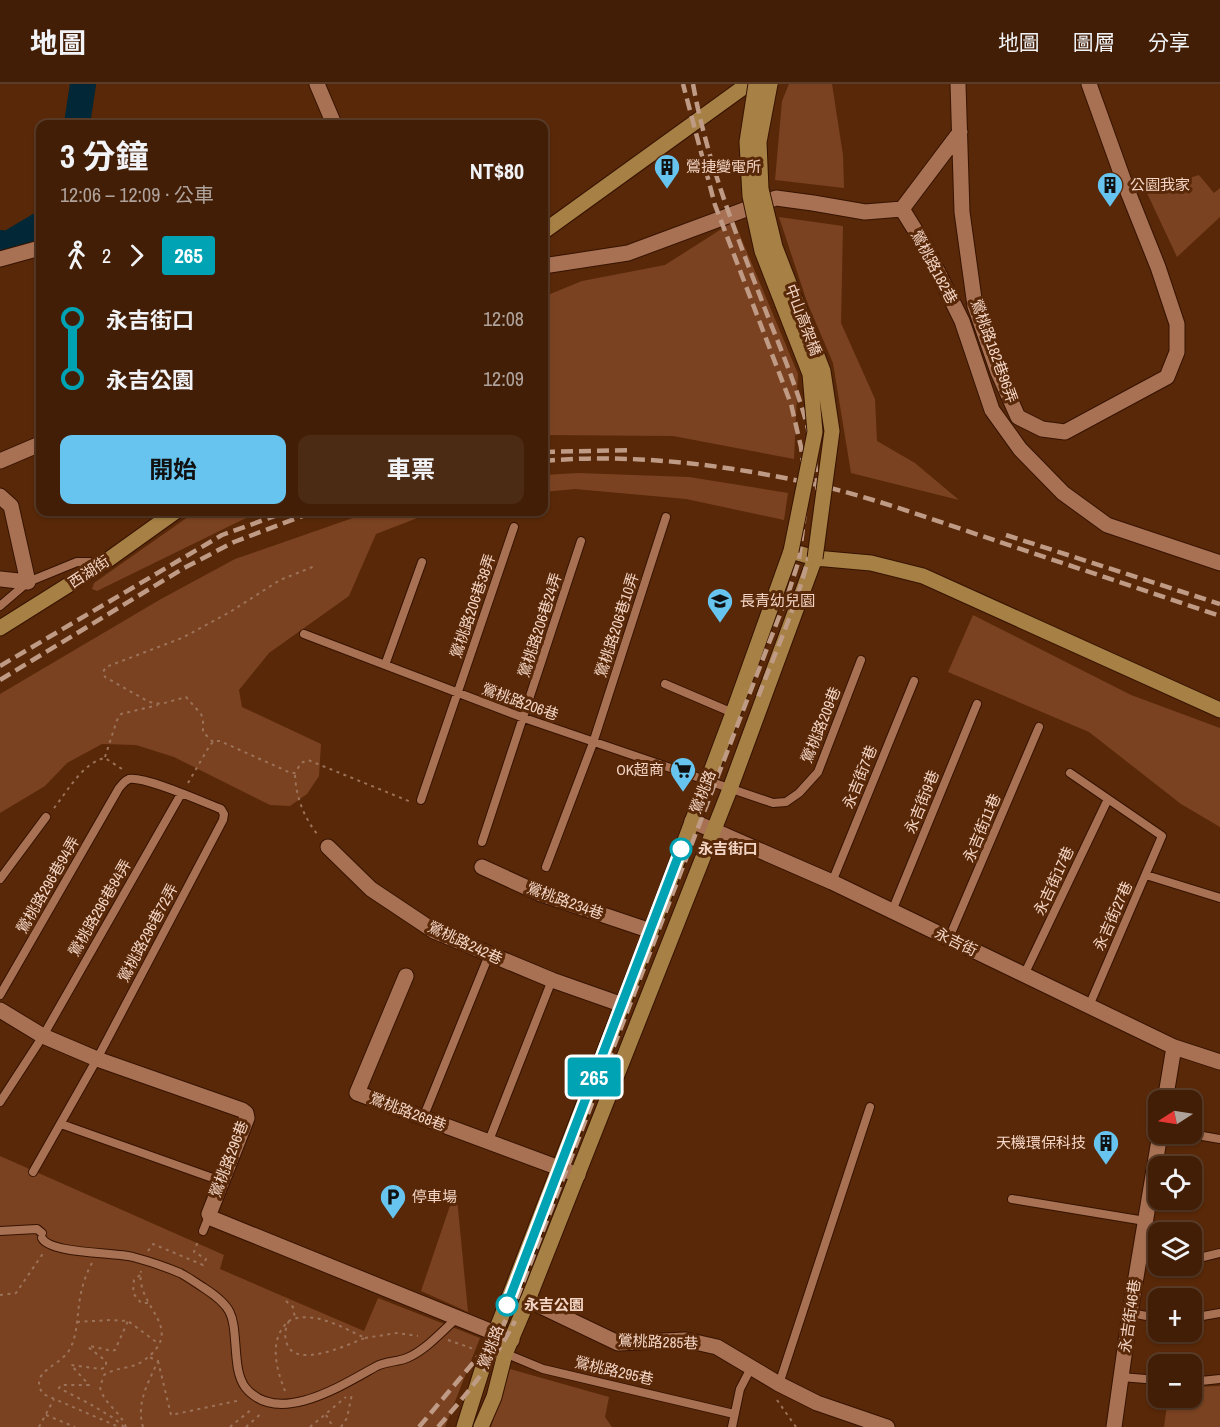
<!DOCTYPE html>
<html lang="zh-TW">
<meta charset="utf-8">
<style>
:root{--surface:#421e06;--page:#4c2b14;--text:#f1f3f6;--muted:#aea29b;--line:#5a3c28;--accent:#66c4ef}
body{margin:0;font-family:"Archivo Narrow","Noto Sans TC",sans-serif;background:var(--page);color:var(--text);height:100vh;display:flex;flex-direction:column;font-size:22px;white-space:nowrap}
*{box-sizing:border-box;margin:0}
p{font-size:20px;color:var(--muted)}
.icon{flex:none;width:33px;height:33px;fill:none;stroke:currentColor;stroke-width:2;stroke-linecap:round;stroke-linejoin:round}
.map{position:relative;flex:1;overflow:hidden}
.panel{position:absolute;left:36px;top:36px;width:512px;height:396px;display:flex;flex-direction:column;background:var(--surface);border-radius:12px;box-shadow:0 2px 4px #0004,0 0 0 2px var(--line)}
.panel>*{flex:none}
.badge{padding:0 12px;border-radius:4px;font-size:21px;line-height:39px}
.needle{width:39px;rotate:258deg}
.tools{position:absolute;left:1148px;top:1006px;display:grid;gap:12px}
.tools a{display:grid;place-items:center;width:54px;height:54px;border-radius:12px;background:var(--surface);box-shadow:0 2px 4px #0004,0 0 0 2px var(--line);font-size:30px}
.map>.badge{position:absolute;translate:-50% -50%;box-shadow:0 0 0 3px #fff}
.legs{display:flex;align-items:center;gap:9px;height:66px;padding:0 24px;font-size:20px}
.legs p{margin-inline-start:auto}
.overview{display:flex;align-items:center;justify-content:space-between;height:102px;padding:0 24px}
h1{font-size:33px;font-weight:700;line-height:45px}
.action{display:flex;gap:12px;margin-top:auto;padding:12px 24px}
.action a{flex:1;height:69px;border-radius:12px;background:var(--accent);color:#111;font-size:24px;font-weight:700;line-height:69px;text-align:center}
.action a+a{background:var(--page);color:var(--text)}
ul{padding:0 24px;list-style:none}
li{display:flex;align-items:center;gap:21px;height:60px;font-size:22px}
li i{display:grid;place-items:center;width:9px;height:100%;margin:0 8px;background:currentColor}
li i::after{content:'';width:15px;height:15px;margin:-8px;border:4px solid;border-radius:50%;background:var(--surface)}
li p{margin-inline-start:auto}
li:first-child i{background:linear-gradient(#0000 50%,currentColor 0)}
li:last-child i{background:linear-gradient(currentColor 50%,#0000 0)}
header{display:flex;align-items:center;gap:36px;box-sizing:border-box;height:84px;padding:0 30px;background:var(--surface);border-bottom:2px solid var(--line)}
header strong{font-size:28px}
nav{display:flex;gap:33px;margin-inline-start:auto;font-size:21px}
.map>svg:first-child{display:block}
.green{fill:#7a4220}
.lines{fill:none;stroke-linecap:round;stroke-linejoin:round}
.river{stroke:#022736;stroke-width:26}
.lane-casing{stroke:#361300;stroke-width:10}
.street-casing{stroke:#361300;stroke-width:17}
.secondary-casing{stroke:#361300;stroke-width:17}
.path{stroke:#9c735a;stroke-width:2;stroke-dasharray:3 4.5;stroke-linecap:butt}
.lane{stroke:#a87153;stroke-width:8}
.street{stroke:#a87153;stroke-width:15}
.secondary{stroke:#a68044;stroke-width:15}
.rail{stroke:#bf9a85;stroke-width:4.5;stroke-dasharray:12 6;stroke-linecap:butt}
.secondary-bridge-casing{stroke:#361300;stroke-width:17;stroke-linecap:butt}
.secondary-bridge{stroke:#a68044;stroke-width:15}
.line-1-casing{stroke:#fff;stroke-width:14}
.line-1{stroke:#00a3b4;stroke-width:9}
.stop-1-dot{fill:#fff;stroke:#00a3b4;stroke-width:3}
.labels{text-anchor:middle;stroke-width:6;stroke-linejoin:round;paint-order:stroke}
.poi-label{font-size:15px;fill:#f4d5c5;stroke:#582808;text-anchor:start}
.street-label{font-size:15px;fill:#f4d5c5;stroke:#582808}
.stop-label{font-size:15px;font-weight:bold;fill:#f4d5c5;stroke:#582808;text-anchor:start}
</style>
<header>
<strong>地圖</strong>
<nav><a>地圖</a><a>圖層</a><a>分享</a></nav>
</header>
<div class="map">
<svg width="1220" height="1343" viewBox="0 0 1220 1343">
<rect width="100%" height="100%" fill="#582808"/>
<path class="green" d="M789 0H832L843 71 844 104 775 96 782 17Z
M1199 91 1214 109 1220 104V133L1177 173 1146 107Z
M779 133 843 142 841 239 875 315 877 357 915 379 959 416 851 389 833 279 807 218Z
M734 137 798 290 794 375 673 352 543 351V213L582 197 665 181Z
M578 389 689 393 788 409 784 436 686 415 575 405 543 408V391Z
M195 428H264L244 435 97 507 92 505 94 499Z
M370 428H433L376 450 349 512 269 569 239 606 242 623 321 660 319 692 307 710 290 722 270 721 174 673 136 661 102 660 67 679 45 702 0 729V610L161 515 235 475Z
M973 531 1131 611 1220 644V743L1181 720 1089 648 948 588Z
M0 1072 224 1171 220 1185 364 1247 378 1214 480 1254 445 1343H0Z
M456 1104 468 1228 421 1207Z
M510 1285 609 1313 605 1333 612 1343H491Z
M1220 1302V1343H1164L1168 1314H1191V1303Z"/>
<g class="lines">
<path class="river" d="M77 40 83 0
M0 159 8 160 40 141"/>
<g class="lane-casing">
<path id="lane" d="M0 522 28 498 77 478H102
M304 550 524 634 773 719 786 718 799 709 818 688 861 576
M385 581 422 478
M665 600 733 629
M1070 689 1162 752 1089 922
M421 716 514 443
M482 758 581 457
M546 783 593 659 666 433
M1146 791 1220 814
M0 795 46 733
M832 798 914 597
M892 827 977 620
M949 854 1039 643
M1024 891 1108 715
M0 911 119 704C122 701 124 697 129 695 145 692 203 718 221 725L224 730 223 736 97 975 33 1088
M0 1018 43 952 181 710
M423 1034 489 871
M61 1040 221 1097
M1191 1050 1220 1055
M488 1059 552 896
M1012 1115 1145 1137
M0 1147 37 1145 42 1149
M203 1147 209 1132
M42 1154C50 1170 114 1168 133 1173 148 1177 166 1183 180 1189 188 1193 196 1199 204 1204 235 1224 233 1232 236 1268 237 1280 238 1293 245 1303 277 1343 341 1302 377 1282 387 1277 398 1278 407 1274 426 1266 442 1247 457 1234
M1141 1164 1158 1168
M1191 1176 1220 1169
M1130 1229 1158 1234
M1191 1234 1220 1229
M490 1263 543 1285 734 1330
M1121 1293 1158 1296
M1191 1298 1220 1295
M779 1300 870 1023
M732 1343 740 1305 751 1284"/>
</g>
<g class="street-casing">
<path id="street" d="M317 0 334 40
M958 0 962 128 975 222 998 288 1018 333 1042 345 1065 348 1167 293 1177 268V240L1158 183 1126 103 1089 0
M902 125 960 48
M0 175 40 164
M543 182 628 169 776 114 813 119 865 128 902 125 925 162 962 237 992 326 1020 365 1063 409 1107 441 1220 479
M0 377 40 360
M0 412 11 422 28 498 0 495
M692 737 832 798 1174 963 1220 978
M328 763 371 805 434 847 552 896 623 921
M482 783 541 810 651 847
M406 892 357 1009 578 1091
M0 926 43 952 97 975 242 1026 246 1029 247 1034 209 1130 211 1134 512 1256
M1165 1017 1174 963
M528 1216 618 1259 686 1256 717 1263 779 1300 817 1319 887 1343
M1114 1343 1130 1229 1160 1050"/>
</g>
<g class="secondary-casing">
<path id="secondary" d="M543 148 748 0
M0 544 105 478 175 428
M464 1343 487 1270 651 847 733 629 791 467 815 474 871 479 923 492 1220 626
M481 1343 494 1313 505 1270 528 1216 730 705 815 474"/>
</g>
<path class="path" d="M213 658 203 648V635L201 630 186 613 161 620 149 618 105 593 103 588 106 583 182 554 230 528 280 496 315 482
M105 673 117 636 121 630 158 621
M295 691C296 713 304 734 318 751
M188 699 210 661 214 657H220L291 689H295L301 679 308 676 411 718
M54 724C67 708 83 678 105 674L122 685
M148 1167 153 1160 203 1181 206 1175 194 1168 198 1157
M92 1179C86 1190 82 1202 80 1214 77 1231 78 1249 70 1265 60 1283 28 1287 43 1310L119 1343
M140 1191 134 1196 133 1209 141 1219H149
M0 1211 16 1209 44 1168
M286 1217 293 1223 295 1234
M77 1238 110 1236 128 1237 159 1260
M365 1254 397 1249 418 1252
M448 1256 474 1265
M158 1277 171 1331 241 1316
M285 1307C276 1284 268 1255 289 1237 285 1244 284 1252 287 1260 296 1285 347 1261 365 1254 344 1244 311 1225 289 1237
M777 1316 796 1343
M46 1331 75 1343
M326 1331 333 1343
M39 1343 54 1315
M124 1343 115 1335 90 1320 59 1304 61 1301H89L71 1281 101 1285 106 1283V1277L88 1263 90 1262 112 1267 115 1266 128 1237
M126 1343C120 1327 103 1319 100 1303L104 1291C116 1283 132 1285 143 1277 189 1244 135 1224 141 1187
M143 1343C136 1319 148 1299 158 1277L149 1273
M230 1343 252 1325
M246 1343 263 1328
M310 1343 346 1313
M341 1343 347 1334 352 1310"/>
<use href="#lane" class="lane"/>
<use href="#street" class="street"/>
<use href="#secondary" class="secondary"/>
<path class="rail" d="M693 0C707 78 737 152 765 225 788 284 821 357 817 421 812 490 781 553 757 616
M543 368 633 366
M543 377C635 369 728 381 818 401 878 415 942 439 1000 458 1074 483 1147 507 1220 532
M1006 451 1220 520
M0 582 222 451 286 428
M0 596 184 484 234 458 313 428
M419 1343 500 1247 516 1217 789 507 799 476 807 412 801 363 791 320 715 121 683 0
M438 1343C467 1310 495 1276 515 1237"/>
<g class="secondary-bridge-casing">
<path id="secondary-bridge" d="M756 0 747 58 750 112 762 167 810 290 815 348 791 467
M770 0 759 58 761 105 775 163 823 287 832 347 815 474"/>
</g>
<use href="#secondary-bridge" class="secondary-bridge"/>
</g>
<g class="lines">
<g class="line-1-casing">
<path id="line-1" d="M507 1221 681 765"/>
</g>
<use href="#line-1" class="line-1"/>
</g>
<defs>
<g id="building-pin" transform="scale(1.35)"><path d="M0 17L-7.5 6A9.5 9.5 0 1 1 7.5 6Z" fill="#66c4ef" stroke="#582808"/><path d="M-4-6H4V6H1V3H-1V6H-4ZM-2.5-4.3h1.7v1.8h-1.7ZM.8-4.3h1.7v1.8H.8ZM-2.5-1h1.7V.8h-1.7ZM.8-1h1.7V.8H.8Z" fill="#111"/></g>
<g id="school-pin" transform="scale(1.35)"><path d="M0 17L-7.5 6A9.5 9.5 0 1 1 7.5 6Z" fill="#66c4ef" stroke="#582808"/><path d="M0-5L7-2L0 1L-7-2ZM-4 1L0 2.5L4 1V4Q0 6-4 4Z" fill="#111"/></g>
<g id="supermarket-pin" transform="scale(1.35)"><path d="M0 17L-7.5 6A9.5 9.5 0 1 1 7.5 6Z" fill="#66c4ef" stroke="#582808"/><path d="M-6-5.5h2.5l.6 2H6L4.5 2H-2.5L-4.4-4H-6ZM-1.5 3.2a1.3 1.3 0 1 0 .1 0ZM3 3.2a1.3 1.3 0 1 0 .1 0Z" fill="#111"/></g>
<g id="parking-pin" transform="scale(1.35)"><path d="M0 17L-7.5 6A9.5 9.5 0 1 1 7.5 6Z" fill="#66c4ef" stroke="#582808"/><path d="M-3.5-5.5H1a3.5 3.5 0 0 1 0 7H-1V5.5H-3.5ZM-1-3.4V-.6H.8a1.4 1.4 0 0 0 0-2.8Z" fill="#111"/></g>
</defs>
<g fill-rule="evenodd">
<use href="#building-pin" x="667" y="83"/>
<use href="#building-pin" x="1110" y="101"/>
<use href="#school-pin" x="720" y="517"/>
<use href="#supermarket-pin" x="683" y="686"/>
<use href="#building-pin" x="1106" y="1059"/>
<use href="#parking-pin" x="393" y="1113"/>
</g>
<g class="stop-1-dot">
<circle cx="681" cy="765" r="10"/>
<circle cx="507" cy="1221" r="10"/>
</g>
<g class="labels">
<g class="poi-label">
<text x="686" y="88">鶯捷變電所</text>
<text x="1130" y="106">公園我家</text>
<text x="740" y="522">長青幼兒園</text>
<text x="664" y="691" text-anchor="end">OK超商</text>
<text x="1086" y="1064" text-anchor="end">天機環保科技</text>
<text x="412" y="1118">停車場</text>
</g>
<g class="street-label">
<text transform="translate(934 183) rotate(62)" y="5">鶯桃路182巷</text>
<text transform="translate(803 236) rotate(69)" y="5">中山高架橋</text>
<text transform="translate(994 267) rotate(70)" y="5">鶯桃路182巷96弄</text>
<text transform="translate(89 488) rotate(-33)" y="5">西湖街</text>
<text transform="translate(473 522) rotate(-71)" y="5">鶯桃路206巷38弄</text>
<text transform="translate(540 541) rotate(-72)" y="5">鶯桃路206巷24弄</text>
<text transform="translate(617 541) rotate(-72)" y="5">鶯桃路206巷10弄</text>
<text transform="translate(520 618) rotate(20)" y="5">鶯桃路206巷</text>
<text transform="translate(821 641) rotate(-68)" y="5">鶯桃路209巷</text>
<text transform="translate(860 693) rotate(-68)" y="5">永吉街7巷</text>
<text transform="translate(703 708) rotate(-69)" y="5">鶯桃路</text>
<text transform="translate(922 718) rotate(-68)" y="5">永吉街9巷</text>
<text transform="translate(982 744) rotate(-67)" y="5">永吉街11巷</text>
<text transform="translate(1054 797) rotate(-65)" y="5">永吉街17巷</text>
<text transform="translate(48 801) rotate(-60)" y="5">鶯桃路296巷94弄</text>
<text transform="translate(565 817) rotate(20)" y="5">鶯桃路234巷</text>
<text transform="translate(100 824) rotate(-60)" y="5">鶯桃路296巷84弄</text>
<text transform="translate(1113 832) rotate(-66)" y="5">永吉街27巷</text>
<text transform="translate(148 849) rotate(-62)" y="5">鶯桃路296巷72弄</text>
<text transform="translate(956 858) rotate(26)" y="5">永吉街</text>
<text transform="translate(465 859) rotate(25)" y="5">鶯桃路242巷</text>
<text transform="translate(408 1028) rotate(21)" y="5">鶯桃路268巷</text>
<text transform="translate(229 1075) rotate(-69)" y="5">鶯桃路296巷</text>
<text transform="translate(1130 1232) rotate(-82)" y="5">永吉街46巷</text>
<text transform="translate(658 1258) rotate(2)" y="5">鶯桃路285巷</text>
<text transform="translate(491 1263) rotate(-69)" y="5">鶯桃路</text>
<text transform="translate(614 1287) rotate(13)" y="5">鶯桃路295巷</text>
</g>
<g class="stop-label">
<text x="698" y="770">永吉街口</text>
<text x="524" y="1226">永吉公園</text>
</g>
</g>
</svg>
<div class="tools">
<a><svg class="needle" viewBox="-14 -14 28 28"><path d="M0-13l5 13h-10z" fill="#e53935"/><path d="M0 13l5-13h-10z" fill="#aea29b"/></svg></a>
<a><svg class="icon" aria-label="locate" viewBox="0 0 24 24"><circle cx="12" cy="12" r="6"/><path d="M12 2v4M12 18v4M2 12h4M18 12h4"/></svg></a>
<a><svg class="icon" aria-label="layers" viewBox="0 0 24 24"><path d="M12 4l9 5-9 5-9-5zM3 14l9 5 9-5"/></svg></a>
<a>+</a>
<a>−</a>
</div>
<b class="badge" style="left:594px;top:993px;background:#00a3b4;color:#fff">265</b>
<section class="panel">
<div class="overview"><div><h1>3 分鐘</h1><p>12:06 – 12:09 · 公車</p></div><b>NT$80</b></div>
<div class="legs"><svg class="icon" aria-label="walk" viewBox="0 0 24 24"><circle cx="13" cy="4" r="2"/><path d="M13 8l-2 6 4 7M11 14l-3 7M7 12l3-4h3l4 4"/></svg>2<svg class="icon" aria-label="forward" viewBox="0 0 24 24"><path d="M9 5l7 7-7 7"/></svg><b class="badge" style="background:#00a3b4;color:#fff">265</b></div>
<ul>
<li><i style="color:#00a3b4"></i><b>永吉街口</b><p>12:08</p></li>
<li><i style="color:#00a3b4"></i><b>永吉公園</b><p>12:09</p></li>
</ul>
<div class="action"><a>開始</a><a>車票</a></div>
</section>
</div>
